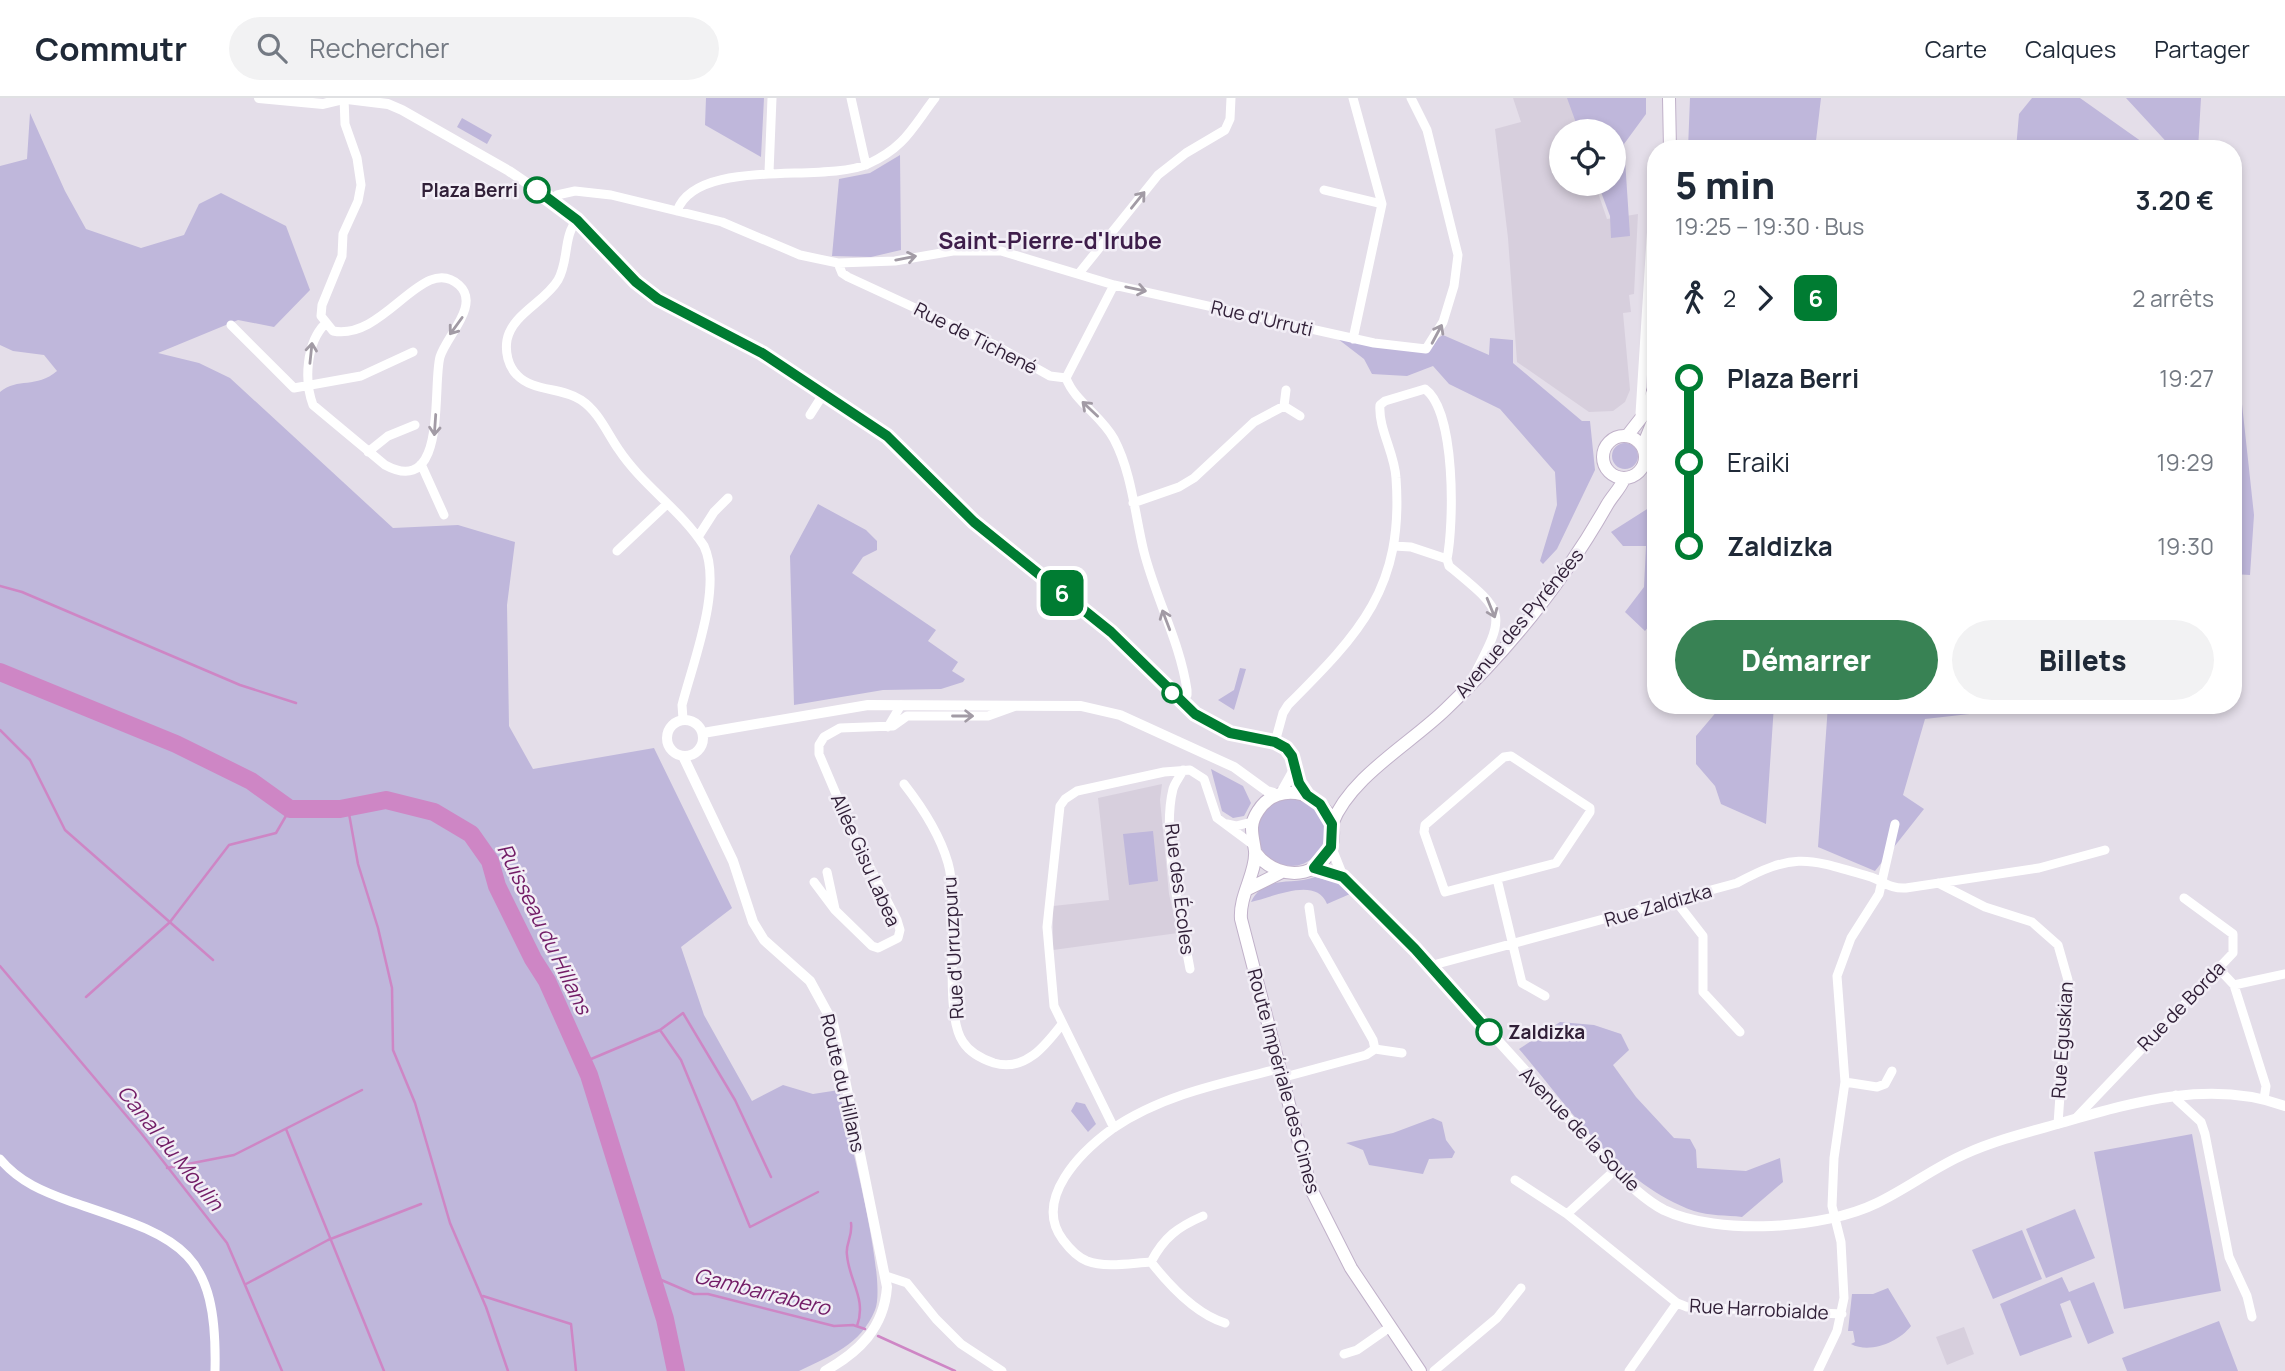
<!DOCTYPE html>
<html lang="fr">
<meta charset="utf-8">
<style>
:root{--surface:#fff;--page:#f2f2f3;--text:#1f2937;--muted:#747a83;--line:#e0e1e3;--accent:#388254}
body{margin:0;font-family:Manrope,sans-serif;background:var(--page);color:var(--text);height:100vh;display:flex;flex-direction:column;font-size:26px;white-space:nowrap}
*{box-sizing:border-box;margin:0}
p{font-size:23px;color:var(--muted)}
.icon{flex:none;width:38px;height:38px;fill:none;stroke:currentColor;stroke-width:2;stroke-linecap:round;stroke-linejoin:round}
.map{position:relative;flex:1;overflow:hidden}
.side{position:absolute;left:1647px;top:42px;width:595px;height:574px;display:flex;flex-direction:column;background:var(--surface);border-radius:28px;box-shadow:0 4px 10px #0003}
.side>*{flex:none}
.badge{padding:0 14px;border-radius:10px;font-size:24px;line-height:46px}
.controls{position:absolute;left:1549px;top:21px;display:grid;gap:14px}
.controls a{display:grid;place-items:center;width:77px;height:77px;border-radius:50%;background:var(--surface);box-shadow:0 4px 10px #0003;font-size:35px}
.map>.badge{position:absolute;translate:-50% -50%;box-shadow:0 0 0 4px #fff}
.legs{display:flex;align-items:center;gap:10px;height:77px;padding:0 28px;font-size:23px}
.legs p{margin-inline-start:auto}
.head{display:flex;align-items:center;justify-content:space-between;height:119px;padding:0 28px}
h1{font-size:38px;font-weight:800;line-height:52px}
.cta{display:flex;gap:14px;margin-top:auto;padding:14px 28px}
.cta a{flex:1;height:80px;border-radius:42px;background:var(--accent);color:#fff;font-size:28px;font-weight:800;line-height:80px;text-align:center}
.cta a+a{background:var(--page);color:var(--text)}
ul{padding:0 28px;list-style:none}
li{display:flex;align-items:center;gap:24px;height:84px;font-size:26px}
li i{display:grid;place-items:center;width:10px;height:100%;margin:0 9px;background:currentColor}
li i::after{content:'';width:18px;height:18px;margin:-9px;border:5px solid;border-radius:50%;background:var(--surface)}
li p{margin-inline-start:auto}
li:first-child i{background:linear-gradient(#0000 50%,currentColor 0)}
li:last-child i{background:linear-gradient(currentColor 50%,#0000 0)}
header{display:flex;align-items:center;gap:42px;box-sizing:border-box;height:98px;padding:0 35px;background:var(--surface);border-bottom:2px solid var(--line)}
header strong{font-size:33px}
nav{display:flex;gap:38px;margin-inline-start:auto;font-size:24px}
.search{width:490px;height:63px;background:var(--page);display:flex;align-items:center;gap:18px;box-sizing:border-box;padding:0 24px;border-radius:38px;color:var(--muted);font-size:26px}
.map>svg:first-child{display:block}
.built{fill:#d7cfdd}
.green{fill:#bfb7db}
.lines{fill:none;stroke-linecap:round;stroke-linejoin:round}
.stream{stroke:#ce86c5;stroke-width:2.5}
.river{stroke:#ce86c5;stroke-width:18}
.secondary-casing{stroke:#c0b1c9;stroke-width:14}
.minor{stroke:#fff;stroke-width:9}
.tertiary{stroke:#fff;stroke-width:10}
.secondary{stroke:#fff;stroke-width:12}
.oneway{stroke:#a29ba5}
.line-1-casing{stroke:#fff;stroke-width:16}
.line-1{stroke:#007c32;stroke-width:10}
.stop-1-dot{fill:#fff;stroke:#007c32;stroke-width:3.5}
.labels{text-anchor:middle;stroke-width:5;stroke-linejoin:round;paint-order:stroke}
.stop-label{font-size:19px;font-weight:bold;fill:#312038;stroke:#f2eef6;text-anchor:end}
.street-label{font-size:19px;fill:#312038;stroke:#f2eef6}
.water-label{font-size:21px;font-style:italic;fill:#721c66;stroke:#f2eef6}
.quarter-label{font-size:23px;font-weight:bold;fill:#3e1d4a;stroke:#f2eef6}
</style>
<header>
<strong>Commutr</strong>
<div class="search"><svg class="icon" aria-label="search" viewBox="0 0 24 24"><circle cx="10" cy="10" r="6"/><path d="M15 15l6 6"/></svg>Rechercher</div>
<nav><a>Carte</a><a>Calques</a><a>Partager</a></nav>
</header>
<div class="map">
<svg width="2285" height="1273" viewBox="0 0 2285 1273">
<rect width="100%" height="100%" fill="#e4dee9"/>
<path class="built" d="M1513 0H1569L1579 33H1561V86H1595L1607 121 1638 116 1634 196 1629 197 1631 214 1623 215 1630 292 1625 304 1613 313 1589 314 1517 264 1508 140 1495 31 1521 24Z
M1162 686 1160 702 1169 796 1178 835 1053 852V808L1109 802 1098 700Z
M1964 1229 1974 1256 1947 1267 1936 1239Z"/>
<path class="green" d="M706 0H764L761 59 705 27Z
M1567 0H1646V16L1624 46 1630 138 1611 140 1610 118 1598 86H1614V33H1579Z
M1690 0H1821L1815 51H1688Z
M2032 0H2080L2152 51H2016L2019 16Z
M2126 0H2201L2198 51H2173Z
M30 15 65 93 86 131 141 150 184 137 199 106 221 95 286 128 310 192 274 229 238 222 158 255 199 265 230 280 393 430 458 427 515 444 507 507 509 628 533 671 654 650 732 810 681 849 704 917 752 1003 783 987 813 996 839 992C847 1031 888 1182 875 1212 861 1247 830 1258 799 1273H0V294C18 279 36 291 57 273L44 257 13 253 0 247V68L27 61Z
M462 20 492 37 487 46 457 29Z
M900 57 901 152 871 159 832 158 839 81 870 75Z
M2233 223 2254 417 2250 477 2233 476Z
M1443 237 1489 257 1490 240 1513 242V265L1582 323H1590L1595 372 1557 451 1543 466 1540 463 1557 407 1555 374 1500 311 1449 286 1433 268 1407 278 1372 276 1364 261 1338 241 1416 253Z
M1612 358a13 13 0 1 1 26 0a13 13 0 1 1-26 0Z
M818 406 866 432 877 443V452L863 459 852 475 936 532 928 543 958 564 952 573 965 581 963 584 941 591 883 592 794 607 790 458Z
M1655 406V521L1645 533 1625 514 1644 489 1646 448H1623L1611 434Z
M1240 570 1246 571 1234 612 1218 602 1234 592Z
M1713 607H1774L1766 726 1721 706 1715 688 1696 666V638L1718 612Z
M1828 607H2049L1925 621 1903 697 1924 711 1875 773 1818 749Z
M1211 671 1243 688 1251 705 1244 718 1233 720 1222 713Z
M1257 734a34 34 0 1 1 68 0a34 34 0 1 1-68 0Z
M1153 733 1158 783 1129 787 1123 736Z
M1315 779 1336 784 1350 796 1327 806C1316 778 1274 799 1251 804 1265 776 1290 788 1315 779Z
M1560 924 1594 927 1621 936 1629 952 1613 967 1636 999 1674 1040 1690 1041 1696 1052 1697 1070 1746 1073 1780 1060 1783 1084 1742 1119C1727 1117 1709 1118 1694 1113 1619 1087 1569 1009 1519 951Z
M1076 1004 1085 1006 1096 1026 1088 1034 1071 1013Z
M1433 1020 1442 1024 1446 1042 1455 1054 1452 1060 1429 1061 1423 1076 1369 1067 1363 1052 1346 1045 1393 1035Z
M2192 1036 2221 1193 2124 1211 2094 1054Z
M2075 1111 2095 1160 2046 1180 2026 1131Z
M2022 1132 2042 1181 1993 1201 1972 1152Z
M2062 1179 2069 1194 2094 1184 2114 1235 2088 1246 2070 1202 2060 1206 2072 1239 2020 1258 2000 1206Z
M1888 1190 1911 1228C1899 1244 1870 1256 1851 1246L1855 1244 1853 1233H1848L1852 1196H1873Z
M2219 1223 2238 1273H2127L2122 1260Z"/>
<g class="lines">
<path class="stream" d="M0 488 22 494 240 587 296 605
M0 632 30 662 65 732 213 862
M348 710 358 766 378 830 392 890 393 952 415 1005 450 1125 486 1209 508 1273
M0 868 141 1035 227 1145 282 1273
M86 899 170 824 229 747 276 735 290 711
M660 932 681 962 750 1129 818 1094
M584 964 660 932 683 915 735 1002 771 1079
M286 1031 384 1273
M167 1070 234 1057 362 992
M851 1125C853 1139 845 1146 847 1157 849 1183 867 1201 857 1228
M652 1178 694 1196H708L834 1228 853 1227 865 1231
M246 1186 328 1142 421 1106
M483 1198 571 1226 576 1273
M878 1238 955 1273"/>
<path class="river" d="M0 574 176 646 251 683 290 711H340L386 702 434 714 471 736 490 763 497 788 533 861 547 883 589 977 665 1221 676 1273"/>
<g class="secondary-casing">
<path id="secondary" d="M1669 0 1670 51
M1603 359a21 21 0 1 1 42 0a21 21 0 1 1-42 0Z
M1627 338 1645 315 1656 285
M1643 348 1656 316
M1332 726C1350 679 1410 646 1446 611 1508 552 1565 481 1607 407 1612 398 1620 391 1624 381
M1255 754C1280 789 1336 779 1333 732 1330 695 1278 680 1258 713 1248 728 1253 737 1255 753 1257 774 1239 797 1241 821L1311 1091 1351 1170 1420 1273
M1246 792 1280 775"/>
</g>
<path class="minor" d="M851 0 866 67
M769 74 772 0
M1324 92 1382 106
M553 103 557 97 575 93 611 97 677 113 722 124 800 157 838 165 842 175 848 179 993 246 1050 278 1066 280C1075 304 1101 317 1114 341 1132 375 1135 418 1144 454 1156 501 1180 544 1187 592V597L1180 604
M677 113C697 58 823 86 868 66 905 49 912 30 935 0
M577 122C563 138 569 163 558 182 545 204 512 216 507 242 505 254 508 268 517 277 533 294 562 289 581 302 599 314 607 335 619 352 643 388 681 412 704 448 723 489 693 564 682 607L683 621
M838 165 895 163 953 153H1001L1114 187 1374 245 1426 251 1443 224 1454 188 1458 157 1427 32 1411 0
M1080 174 1158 77 1186 55 1225 32 1230 21 1231 0
M325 226C306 245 304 283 313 307L385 367C448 401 432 288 440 259 446 238 481 207 459 187 423 154 385 243 333 233L321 218 322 207 342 158 343 136 358 103 361 87 357 60 345 26 344 0
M231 227 294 290 361 278 413 254
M1353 241 1382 106 1353 0
M1066 280 1114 187
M1286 292 1284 308 1300 318
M1640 316 1656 63
M810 317 824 295
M368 354 388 338 415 327
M421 366 444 417
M1133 405 1179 389 1194 380 1254 324 1284 308
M698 439 714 414 728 400
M617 453 667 406
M1447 461 1449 468C1507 516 1507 514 1472 581
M888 629 901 607
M1275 644 1283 615 1288 607C1360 535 1404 490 1396 380 1395 356 1378 330 1380 307L1385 303 1425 291C1456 313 1454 426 1447 461L1411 449 1394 448
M1511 658 1590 710V714L1556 765 1445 794 1424 734 1425 727 1504 659Z
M1183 672C1180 679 1175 684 1173 691 1161 739 1181 822 1190 871
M904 686C922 709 940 737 948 765 960 806 942 915 963 944 970 955 982 961 994 965 1025 974 1045 948 1062 926
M1227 726 1236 728 1252 724
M827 774 835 811
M1497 781 1522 885 1545 898
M814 784 835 812 872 848 878 850 898 840 900 832 897 822 853 736 819 656V647L824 639 840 630 893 628 907 618H988L1013 609
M1938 785 1985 809 2032 824 2058 847 2068 882 2058 1026
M1675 802 1703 838V894L1740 934
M1432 870 1437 866 1737 785C1796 753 1809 761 1871 779 1885 784 1890 791 1906 790L2039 770 2105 752
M2218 870 2234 887 2285 876
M2234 887 2266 988 2264 1001
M1375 951 1402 955
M1281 980 1366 957 1375 951 1373 942 1313 836 1309 809
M1845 984 1877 989 1885 986 1892 973
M2176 997 2177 1002 2201 1024 2205 1036 2229 1159 2247 1198 2252 1219
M2075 1021 2233 855V836L2184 800
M1114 1030 1054 908 1047 829 1060 708 1065 701 1077 693 1164 674 1190 672 1204 681 1217 720 1252 746
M0 1061C19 1084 44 1094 72 1104 178 1140 218 1148 215 1273
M1515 1082 1567 1116 1677 1205 1687 1209 1842 1216
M1567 1116 1615 1072
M1151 1164C1164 1139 1178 1129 1203 1118
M886 1178 907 1185 936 1221 961 1246 1002 1273
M1225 1225C1196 1216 1169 1187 1151 1164 1131 1165 1106 1170 1087 1163 1077 1159 1069 1150 1063 1142 1032 1101 1082 1053 1112 1031 1161 997 1222 985 1278 971
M1344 1256 1357 1252 1390 1229
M1434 1273 1497 1220 1521 1190
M1629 1273 1677 1205
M1818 1273 1837 1233 1844 1200 1841 1144 1832 1108 1834 1060 1845 984 1837 878 1851 840 1879 796 1895 726"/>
<path class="tertiary" d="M259 0 323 6 344 1
M339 0 388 6 402 12 509 73 553 103 658 201 762 255 887 338 974 424 1111 534 1195 616 1230 635 1275 644 1286 650 1292 658 1299 685 1307 697
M667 640a18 18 0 1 1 36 0a18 18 0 1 1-36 0Z
M703 635 868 607 1081 608 1120 617 1234 669 1267 693 1278 696
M683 658 733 763 753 824 764 842 810 883 833 925 839 952 887 1189C884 1230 859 1254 825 1273
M1281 695 1295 670
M1331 749 1343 779 1415 851 1615 1072C1630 1087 1645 1102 1664 1112 1719 1138 1824 1131 1877 1105 1908 1090 1935 1069 1965 1056 1996 1042 2029 1034 2061 1025 2134 1004 2211 981 2285 1008
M1314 770 1343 779"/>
<use href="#secondary" class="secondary"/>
</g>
<defs><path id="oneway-shaft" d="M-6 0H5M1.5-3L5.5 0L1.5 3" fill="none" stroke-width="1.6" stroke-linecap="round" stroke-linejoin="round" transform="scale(1.75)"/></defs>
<g class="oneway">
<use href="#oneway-shaft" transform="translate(1138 102) rotate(-51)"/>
<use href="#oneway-shaft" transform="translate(906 160) rotate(-11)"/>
<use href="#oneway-shaft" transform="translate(1136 191) rotate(12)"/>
<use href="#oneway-shaft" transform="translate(456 228) rotate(126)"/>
<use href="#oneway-shaft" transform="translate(1437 236) rotate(-62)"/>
<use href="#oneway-shaft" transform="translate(311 255) rotate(-84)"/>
<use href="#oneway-shaft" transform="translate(1090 311) rotate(-137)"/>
<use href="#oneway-shaft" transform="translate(435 327) rotate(94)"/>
<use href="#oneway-shaft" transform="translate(1491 510) rotate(68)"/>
<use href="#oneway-shaft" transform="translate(1166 522) rotate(-111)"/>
<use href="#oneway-shaft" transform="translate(963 618)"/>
</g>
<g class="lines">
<g class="line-1-casing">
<path id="line-1" d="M537 92 577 122 636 184 658 201 762 255 887 338 974 424 1111 534 1195 616 1230 635 1275 644 1286 650 1292 658 1299 685 1307 697 1320 706 1332 726 1331 749 1314 770 1343 779 1415 851 1489 934"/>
</g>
<use href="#line-1" class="line-1"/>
</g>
<g class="stop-1-dot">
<circle cx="537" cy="92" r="12"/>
<circle cx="1172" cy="595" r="9"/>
<circle cx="1489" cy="934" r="12"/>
</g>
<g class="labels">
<g class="stop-label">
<text x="518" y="99">Plaza Berri</text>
<text x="1508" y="941" text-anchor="start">Zaldizka</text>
</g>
<g class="street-label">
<text transform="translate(1262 220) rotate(13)" y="7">Rue d'Urruti</text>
<text transform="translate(976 240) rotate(27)" y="7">Rue de Tichené</text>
<text transform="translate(1519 525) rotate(-50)" y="7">Avenue des Pyrénées</text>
<text transform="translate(866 762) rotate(66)" y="7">Allée Gisu Labea</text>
<text transform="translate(1180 791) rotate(83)" y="7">Rue des Écoles</text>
<text transform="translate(1658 807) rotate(-16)" y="7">Rue Zaldizka</text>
<text transform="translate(953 850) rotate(-93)" y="7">Rue d'Urruzpuru</text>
<text transform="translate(2181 908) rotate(-46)" y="7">Rue de Borda</text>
<text transform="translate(2062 942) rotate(-86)" y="7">Rue Eguskian</text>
<text transform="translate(1284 983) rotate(75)" y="7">Route Impériale des Cimes</text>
<text transform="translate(843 985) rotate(77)" y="7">Route du Hillans</text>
<text transform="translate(1580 1031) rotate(46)" y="7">Avenue de la Soule</text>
<text transform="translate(1759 1211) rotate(3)" y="7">Rue Harrobialde</text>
</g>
<g class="water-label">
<text transform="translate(544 831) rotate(64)" y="7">Ruisseau du Hillans</text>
<text transform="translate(170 1050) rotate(51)" y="7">Canal du Moulin</text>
<text transform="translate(762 1194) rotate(14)" y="7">Gambarrabero</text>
</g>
<g class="quarter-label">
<text x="1050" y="151">Saint-Pierre-d'Irube</text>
</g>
</g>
</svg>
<div class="controls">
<a><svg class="icon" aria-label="locate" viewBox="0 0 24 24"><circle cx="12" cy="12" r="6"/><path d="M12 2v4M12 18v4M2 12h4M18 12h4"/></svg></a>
</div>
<b class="badge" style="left:1062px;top:495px;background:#007c32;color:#fff">6</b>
<section class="side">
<div class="head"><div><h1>5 min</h1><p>19:25 – 19:30 · Bus</p></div><b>3.20 €</b></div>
<div class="legs"><svg class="icon" aria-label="walk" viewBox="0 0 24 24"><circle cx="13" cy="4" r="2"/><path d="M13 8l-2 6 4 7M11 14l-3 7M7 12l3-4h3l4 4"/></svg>2<svg class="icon" aria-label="forward" viewBox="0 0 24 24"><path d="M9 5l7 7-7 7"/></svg><b class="badge" style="background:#007c32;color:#fff">6</b><p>2 arrêts</p></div>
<ul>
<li><i style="color:#007c32"></i><b>Plaza Berri</b><p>19:27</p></li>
<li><i style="color:#007c32"></i><span>Eraiki</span><p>19:29</p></li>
<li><i style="color:#007c32"></i><b>Zaldizka</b><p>19:30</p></li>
</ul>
<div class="cta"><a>Démarrer</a><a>Billets</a></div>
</section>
</div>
